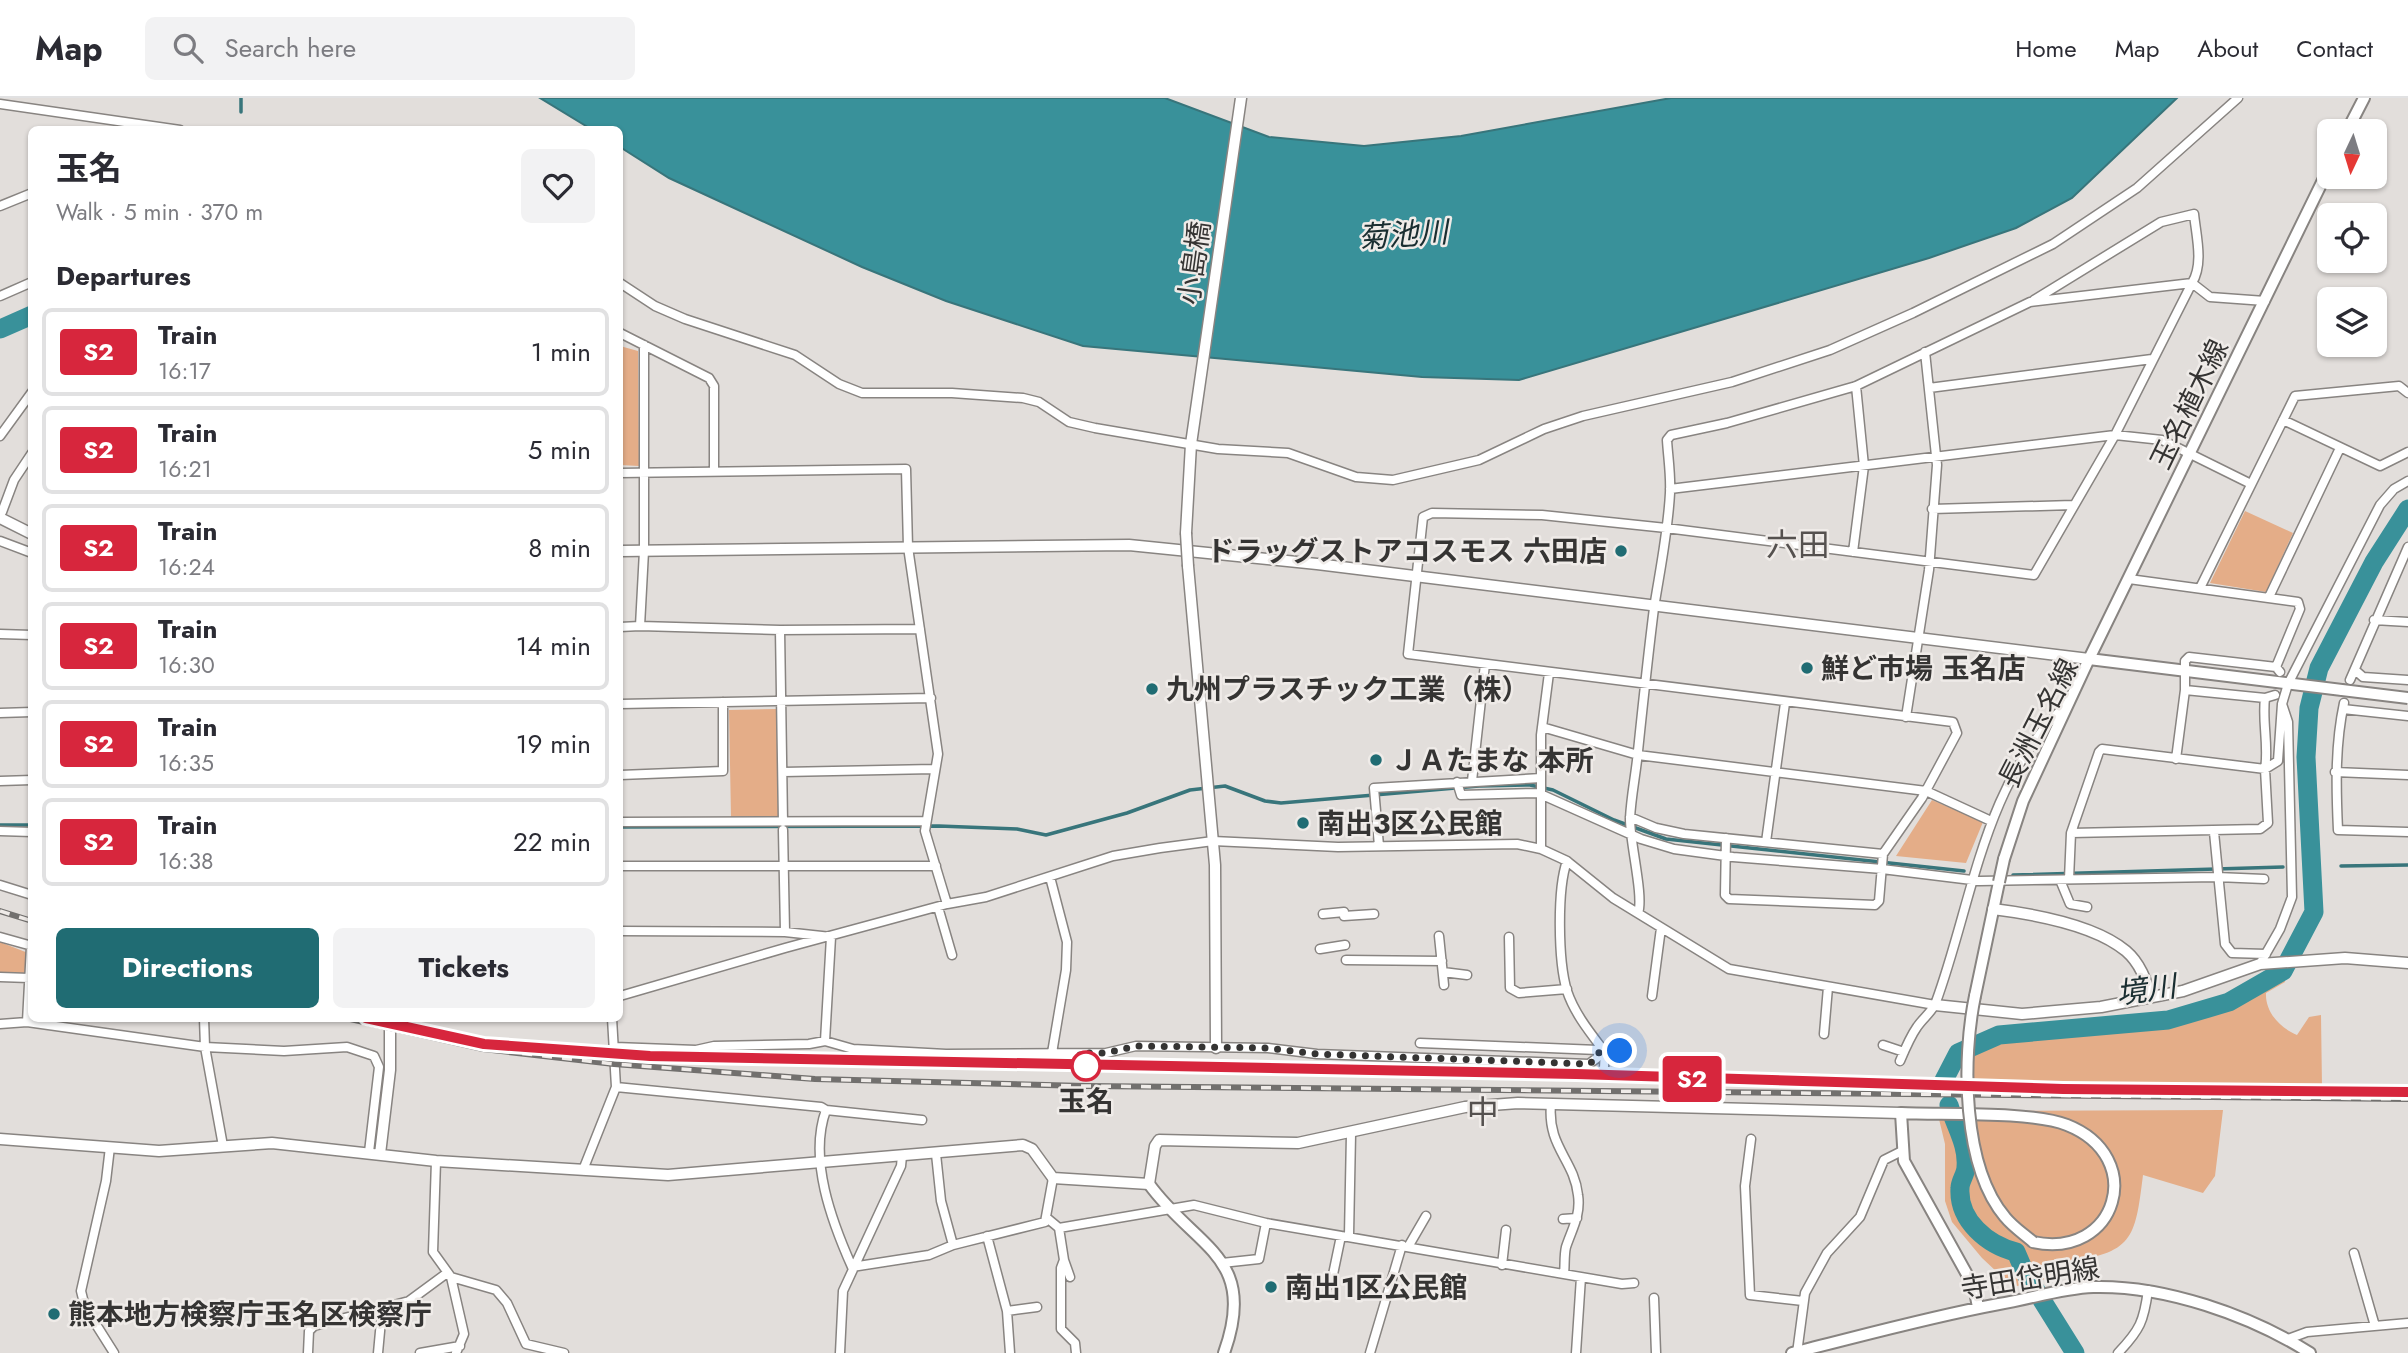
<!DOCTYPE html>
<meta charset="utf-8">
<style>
:root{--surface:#fff;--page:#f2f2f3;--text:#2b2b33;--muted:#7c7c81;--line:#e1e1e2;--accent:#206c73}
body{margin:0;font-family:Jost,"Noto Sans JP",sans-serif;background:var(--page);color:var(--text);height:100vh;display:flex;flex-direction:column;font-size:26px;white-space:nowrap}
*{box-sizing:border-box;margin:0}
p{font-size:23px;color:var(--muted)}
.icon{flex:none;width:38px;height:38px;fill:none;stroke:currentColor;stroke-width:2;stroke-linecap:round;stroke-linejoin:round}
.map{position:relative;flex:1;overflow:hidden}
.details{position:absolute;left:28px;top:28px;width:595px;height:896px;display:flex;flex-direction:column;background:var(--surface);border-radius:10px;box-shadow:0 2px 5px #0004}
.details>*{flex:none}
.badge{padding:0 14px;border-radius:5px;font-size:24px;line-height:46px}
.needle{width:46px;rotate:184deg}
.fabs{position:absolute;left:2317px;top:21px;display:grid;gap:14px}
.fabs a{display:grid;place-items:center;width:70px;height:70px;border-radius:10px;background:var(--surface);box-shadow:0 2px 5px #0004;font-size:35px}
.you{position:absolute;width:35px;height:35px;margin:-18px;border:5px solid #fff;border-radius:50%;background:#1a73e8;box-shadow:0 0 0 10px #1a73e833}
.map>.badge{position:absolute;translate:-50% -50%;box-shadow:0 0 0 4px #fff}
h2{padding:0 28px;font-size:26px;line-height:63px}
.round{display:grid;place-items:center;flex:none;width:74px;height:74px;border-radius:10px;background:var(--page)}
.headline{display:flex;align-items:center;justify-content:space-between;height:119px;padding:0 28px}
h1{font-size:33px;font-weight:700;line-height:52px}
.action{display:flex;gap:14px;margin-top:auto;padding:14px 28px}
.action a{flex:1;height:80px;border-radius:10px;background:var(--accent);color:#fff;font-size:28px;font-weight:700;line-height:80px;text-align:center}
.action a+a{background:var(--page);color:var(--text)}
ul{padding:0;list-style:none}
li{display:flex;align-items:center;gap:21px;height:88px;margin:0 14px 10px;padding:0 14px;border:4px solid var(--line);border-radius:10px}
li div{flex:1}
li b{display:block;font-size:26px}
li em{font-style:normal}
li .badge{min-width:77px;font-weight:700;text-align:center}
header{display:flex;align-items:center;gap:42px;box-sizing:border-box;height:98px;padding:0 35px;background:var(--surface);border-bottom:2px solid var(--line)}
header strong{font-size:33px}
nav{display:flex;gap:38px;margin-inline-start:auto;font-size:24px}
.search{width:490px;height:63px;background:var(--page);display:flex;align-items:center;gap:18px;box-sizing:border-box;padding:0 24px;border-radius:10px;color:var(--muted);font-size:26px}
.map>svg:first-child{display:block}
.green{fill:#e4ad88}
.water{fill:#39919a;stroke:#38757b;stroke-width:2}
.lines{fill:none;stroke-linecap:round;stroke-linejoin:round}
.stream{stroke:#38757b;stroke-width:3.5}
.river{stroke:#39919a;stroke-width:19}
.minor-casing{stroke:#888481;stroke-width:11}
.tertiary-casing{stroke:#888481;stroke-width:13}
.secondary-casing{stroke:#888481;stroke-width:14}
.minor{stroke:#fff;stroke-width:8}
.tertiary{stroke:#fff;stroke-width:10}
.secondary{stroke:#fff;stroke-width:10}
.rail-casing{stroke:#72706e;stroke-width:6}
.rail{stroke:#efebe8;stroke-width:3.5;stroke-dasharray:10;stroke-linecap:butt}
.tertiary-bridge-casing{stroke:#888481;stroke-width:13;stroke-linecap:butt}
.secondary-bridge-casing{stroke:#888481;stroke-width:14;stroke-linecap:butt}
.tertiary-bridge{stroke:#fff;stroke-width:10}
.secondary-bridge{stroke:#fff;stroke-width:10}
.line-casing{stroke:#fff;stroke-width:16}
.line{stroke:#d7263d;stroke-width:10}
.walk{stroke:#353433;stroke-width:7;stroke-dasharray:0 12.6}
.poi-dot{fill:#206c73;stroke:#efebe8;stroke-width:2.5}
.stop-dot{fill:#fff;stroke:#d7263d;stroke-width:3.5}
.labels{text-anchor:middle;stroke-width:5;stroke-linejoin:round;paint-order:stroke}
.street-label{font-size:28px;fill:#353433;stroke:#efebe8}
.poi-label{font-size:28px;font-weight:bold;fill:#353433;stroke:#efebe8;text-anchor:start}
.stop-label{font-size:28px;font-weight:bold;fill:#353433;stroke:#efebe8}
.water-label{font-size:30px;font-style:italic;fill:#1a2e31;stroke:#efebe8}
.quarter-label{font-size:32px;fill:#55514f;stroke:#efebe8}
</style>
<header>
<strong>Map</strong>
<div class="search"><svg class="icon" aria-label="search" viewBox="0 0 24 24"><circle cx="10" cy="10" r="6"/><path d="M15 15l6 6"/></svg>Search here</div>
<nav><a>Home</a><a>Map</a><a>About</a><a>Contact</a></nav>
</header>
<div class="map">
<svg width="2408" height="1255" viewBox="0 0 2408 1255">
<rect width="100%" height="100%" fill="#e2dedb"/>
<path class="green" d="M620 248 638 253 639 368 620 367Z
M2245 413 2293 435 2266 494 2210 485Z
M777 611 778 718 731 719 729 612Z
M1932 702 1983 724 1966 765 1896 758Z
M0 844 28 855 26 873 21 877 0 875Z
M2283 873 2285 884 2266 895C2265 914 2280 930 2297 937L2309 919 2321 917 2322 989 1968 986 1958 950 1999 937 2168 922 2229 904Z
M2223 1012 2215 1078 2203 1095 2143 1077C2135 1142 2133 1155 2064 1164L2065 1176 2013 1189 1982 1160 1952 1124 1945 1103V1046L1938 1017 1970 1013Z"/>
<path class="water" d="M540 0H1165L1269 39 1364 48 1461 38 1671 0H2177L2072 100 2016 130 1929 160 1519 282 1422 279 1083 248 946 203 862 169 669 80 620 49V32L591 31Z"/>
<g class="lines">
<path class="stream" d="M241 0V14
M0 727H32
M620 729 939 728 1017 731 1046 737 1127 715 1190 692 1225 688 1265 703 1281 705 1479 688 1530 687 1553 692 1614 722 1666 741 1964 773
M2341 768 2408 767
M2013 777 2283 769"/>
<path class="river" d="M0 231 32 217
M1944 982 1958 955 1999 937 2168 922 2229 904 2283 873 2314 814 2306 659 2309 610 2319 570 2374 464 2408 411
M1949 1007C1955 1028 1968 1047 1966 1069 1966 1076 1960 1083 1960 1090 1958 1123 1988 1147 2016 1154L2025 1175 2075 1255"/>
<g class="minor-casing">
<path id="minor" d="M0 6 180 32
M0 108 32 95
M620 185 655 208 685 221 795 257 839 286 862 295H952L1023 300 1039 304 1069 324 1095 330 1218 351 1288 355 1356 379 1393 382 1479 362 1544 331 1583 318 1732 284 1830 252 1913 215 2053 146 2137 90 2238 0
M0 198 32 184
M2034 202 2161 124 2194 116C2196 137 2204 166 2192 185L2210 199 2265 203
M620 235 709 280 714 288V372
M1929 290 2152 261
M2283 322 2380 368 2408 354
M0 338 32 294
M620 375 906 371 908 449 938 656 925 733 947 806
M1670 391 2115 337 2162 342 2251 386
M1932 411 2073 407
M2 414 14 382 32 355
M0 443 32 455
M1853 454 1864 368 1856 288
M2129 481 2298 504 2300 511 2276 569
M2200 490 2295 298 2399 288 2408 295
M2269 499 2340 350
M2374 522 2408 524
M640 528 780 532 920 531
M620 529 640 528 644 453V247
M780 532 783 724
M0 536 32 537
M2355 572 2363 579 2408 582
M2350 582 2408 449
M2275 597 2265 600 2185 592V563L2189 559 2276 569 2280 574
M2265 600C2262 624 2269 648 2265 671L2268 725 2260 731 2071 735 2099 654 2102 651 2265 671 2278 663 2282 606
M2344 605C2335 647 2336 689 2338 732L2408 734
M620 606 931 600
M2343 611 2408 618
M0 615 32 614
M1906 619 1929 472 1937 367 1925 254
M1542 629 1638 657 1926 693 1991 723
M2176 661 2185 592
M783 674 934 671
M2335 674 2408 677
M620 677 723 673V604
M0 683 32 682
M1472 683 1485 566
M1457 684 1461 697 1538 695 1641 741 1674 751 1733 759 1882 771 1980 783 2217 779 2264 781
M1630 719 1656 730 1684 736 1883 756 1922 700 1957 635 1953 624C1771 602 1589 580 1408 556L1423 419 1432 415 1542 417 1666 430 2034 477 2115 337 2192 185 2030 204 1856 288 1727 325 1671 337 1667 342C1668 359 1671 377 1670 395 1668 434 1660 472 1654 510 1648 558 1643 605 1638 653 1636 676 1631 698 1630 721 1630 745 1644 799 1638 815
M620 724 925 723
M783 732 785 834
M0 733 32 734
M2214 734 2225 846 2232 855 2266 856
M1726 740 1725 797 1729 801 1875 807 1879 803 1883 756
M1766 744 1785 605
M1379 748 1374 690 1541 680
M1541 751V637L1549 575
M1567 763C1557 791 1558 863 1567 893 1574 914 1588 932 1601 949L1620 953
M620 768H936
M1050 779 1067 844 1066 872 1052 955
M2069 781 2071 735
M2060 782 2070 806 2087 809
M0 787 32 797
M938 809 952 857
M1323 816 1344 814
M1344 818 1374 816
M620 833 785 834 831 839 825 943
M1439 838 1444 887
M0 839 32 848
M1509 839 1510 890 1519 895 1567 891
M1320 851 1345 847
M1346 862 1442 863
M2260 866 2280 831 2292 799 2288 624 2282 606 2288 586 2380 407 2394 391 2408 383
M1443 874 1467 877
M0 879 29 880
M620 898 785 850 947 806 986 799 1113 758 1160 750 1213 743 1338 749 1517 746 1541 751 1567 763 1613 800 1729 871 1935 907
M1652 898 1661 830
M204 920 205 949 223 1048
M27 924 31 848
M0 926 27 924 205 949 284 953 347 949 374 958 379 969 369 1054
M1824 936 1828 889
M1420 945 1598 952
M1883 947 1904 954
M615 949 696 952 714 948 809 946 825 943 853 951 946 956 1106 955 1136 948 1268 950 1317 956 1589 966 1597 960 1601 949
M1900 963C1905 951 1910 939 1917 929 1923 920 1933 913 1936 904 1973 803 1983 685 2066 607
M1604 970 1605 952
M616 989 821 1009 826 1012C808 1061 832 1124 852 1169
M1551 1006C1547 1049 1574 1061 1578 1097 1581 1117 1572 1131 1566 1149 1564 1157 1565 1168 1564 1176
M826 1012 922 1022
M1751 1041 1745 1088 1750 1197 1803 1203
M110 1049 106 1083 81 1193 85 1209 114 1255
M936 1056 941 1103 953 1147
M436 1063 433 1154 451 1179 496 1192 507 1205 526 1246 564 1255
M583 1072 616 989 612 920
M1047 1120 1059 1130 1064 1162 1061 1170V1231L1075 1245 1076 1255
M1563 1121 1577 1120
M1059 1130 1194 1107 1266 1125 1622 1186 1634 1185
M1349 1137 1351 1036
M987 1138 1007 1213 1010 1255
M1408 1149 1426 1118
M2354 1155 2375 1228
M1064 1162 1070 1179
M1222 1165 1259 1161 1266 1125
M1502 1167 1506 1132
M852 1169 929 1157 953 1147 1045 1124 1053 1080
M451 1179 464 1236 456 1255
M1331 1186 1341 1138
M1654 1200 1656 1255
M1007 1213 1037 1209
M2288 1241 2307 1234 2408 1225
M308 1255 309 1233 314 1228 409 1203 447 1175
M378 1255 382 1212
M420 1255 460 1248
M840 1255 843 1193 901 1068 902 1058
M1370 1255 1402 1147
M1576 1255 1581 1179
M1797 1255 1805 1195 1827 1155 1860 1119 1884 1062 1902 1053
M2118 1255C2140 1232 2144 1223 2148 1192"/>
</g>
<g class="tertiary-casing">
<path id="tertiary" d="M0 420 32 436
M1186 435 1191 346 1241 0
M620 453 1129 447 1317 466 2089 561
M1188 468 1215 767 1216 950
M1993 811C2033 816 2095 827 2126 853 2140 865 2146 882 2151 899
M1935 907 2022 916 2101 909 2183 893 2260 866 2345 860 2408 865
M0 1041 159 1053 272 1045 436 1063 668 1077 1023 1047 1032 1051 1053 1080 1149 1086 1155 1048 1159 1042 1298 1045 1465 1009 1518 1005 1901 1015
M380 1056 390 972V920"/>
</g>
<g class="secondary-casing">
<path id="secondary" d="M2347 33 2364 0
M2089 561 2342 592
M2004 761 2023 703 2089 561 2329 70
M1975 898 1999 784
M1149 1086C1195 1150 1259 1158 1224 1255
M1978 1209 1974 1189 1904 1063 1901 1015C1943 1017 2032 1013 2067 1027 2148 1059 2117 1162 2033 1144
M1792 1255C1861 1238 1929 1219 1999 1206 2030 1201 2062 1190 2093 1189 2164 1187 2250 1217 2310 1255"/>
</g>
<use href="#minor" class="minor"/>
<use href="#tertiary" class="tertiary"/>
<use href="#secondary" class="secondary"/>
<g class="rail-casing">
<path id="rail" d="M0 813 32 823
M346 920 483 951 614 966 815 981 1085 988 2408 1001
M657 958 823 964 1353 971 1808 985"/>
</g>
<use href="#rail" class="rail"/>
<g class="tertiary-bridge-casing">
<path id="tertiary-bridge" d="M1186 435 1188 468"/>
</g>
<g class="secondary-bridge-casing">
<path id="secondary-bridge" d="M2342 592 2408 600
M1999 784 2004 761
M1975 898C1962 960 1962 1068 2005 1119 2013 1129 2024 1136 2033 1144"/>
</g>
<use href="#tertiary-bridge" class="tertiary-bridge"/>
<use href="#secondary-bridge" class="secondary-bridge"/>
</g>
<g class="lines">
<g class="line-casing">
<path id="line" d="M366 920 484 946 650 958 1576 976 2063 991 2408 994"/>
</g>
<use href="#line" class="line"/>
<path class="walk" d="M1086 968 1079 955H1106L1136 948 1268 950 1317 956 1589 966 1597 960 1601 949 1620 953"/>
</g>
<g class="poi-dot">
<circle cx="1621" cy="453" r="7"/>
<circle cx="1807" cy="570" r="7"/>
<circle cx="1152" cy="591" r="7"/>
<circle cx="1376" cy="662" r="7"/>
<circle cx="1303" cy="725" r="7"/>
<circle cx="1271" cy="1189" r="7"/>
<circle cx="54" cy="1216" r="7"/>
</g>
<circle class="stop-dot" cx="1086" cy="968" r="14"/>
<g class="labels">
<g class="street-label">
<text transform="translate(1194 165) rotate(-82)" y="10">小島橋</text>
<text transform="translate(2189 306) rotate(-64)" y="10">玉名植木線</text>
<text transform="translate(2038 625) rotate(-63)" y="10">長洲玉名線</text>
<text transform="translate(2030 1180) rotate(-9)" y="10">寺田岱明線</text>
</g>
<g class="poi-label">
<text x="1607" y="463" text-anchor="end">ドラッグストアコスモス 六田店</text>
<text x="1821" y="580">鮮ど市場 玉名店</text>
<text x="1166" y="601">九州プラスチック工業（株）</text>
<text x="1390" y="672">ＪＡたまな 本所</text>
<text x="1317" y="735">南出3区公民館</text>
<text x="1285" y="1199">南出1区公民館</text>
<text x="68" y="1226">熊本地方検察庁玉名区検察庁</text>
</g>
<g class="stop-label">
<text x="1086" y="1013">玉名</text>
</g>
<g class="water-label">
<text transform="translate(1403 137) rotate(-4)" y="10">菊池川</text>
<text transform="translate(2146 892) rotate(-8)" y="10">境川</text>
</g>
<g class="quarter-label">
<text x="1798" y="458">六田</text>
<text x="1483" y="1025">中</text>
</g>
</g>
</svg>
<div class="fabs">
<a><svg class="needle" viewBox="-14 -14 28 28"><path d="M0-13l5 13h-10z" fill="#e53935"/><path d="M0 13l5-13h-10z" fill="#7c7c81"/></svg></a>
<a><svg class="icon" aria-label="locate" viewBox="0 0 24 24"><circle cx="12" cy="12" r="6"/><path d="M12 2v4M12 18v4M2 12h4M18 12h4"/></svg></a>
<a><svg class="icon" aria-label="layers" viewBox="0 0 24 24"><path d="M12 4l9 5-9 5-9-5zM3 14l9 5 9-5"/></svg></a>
</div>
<div class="you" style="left:1620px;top:953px"></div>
<b class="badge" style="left:1692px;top:981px;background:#d7263d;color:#fff">S2</b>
<section class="details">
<div class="headline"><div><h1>玉名</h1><p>Walk · 5 min · 370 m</p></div><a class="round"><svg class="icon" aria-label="heart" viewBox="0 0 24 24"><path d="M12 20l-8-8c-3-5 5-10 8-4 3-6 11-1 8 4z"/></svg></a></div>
<h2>Departures</h2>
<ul>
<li><span class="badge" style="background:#d7263d;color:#fff">S2</span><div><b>Train</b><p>16:17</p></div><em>1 min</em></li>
<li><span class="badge" style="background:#d7263d;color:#fff">S2</span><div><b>Train</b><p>16:21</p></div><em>5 min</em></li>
<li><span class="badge" style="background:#d7263d;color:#fff">S2</span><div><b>Train</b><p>16:24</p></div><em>8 min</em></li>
<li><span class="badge" style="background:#d7263d;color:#fff">S2</span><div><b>Train</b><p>16:30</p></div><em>14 min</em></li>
<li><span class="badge" style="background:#d7263d;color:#fff">S2</span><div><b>Train</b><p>16:35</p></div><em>19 min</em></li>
<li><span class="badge" style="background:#d7263d;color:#fff">S2</span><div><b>Train</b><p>16:38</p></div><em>22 min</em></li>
</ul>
<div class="action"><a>Directions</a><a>Tickets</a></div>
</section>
</div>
